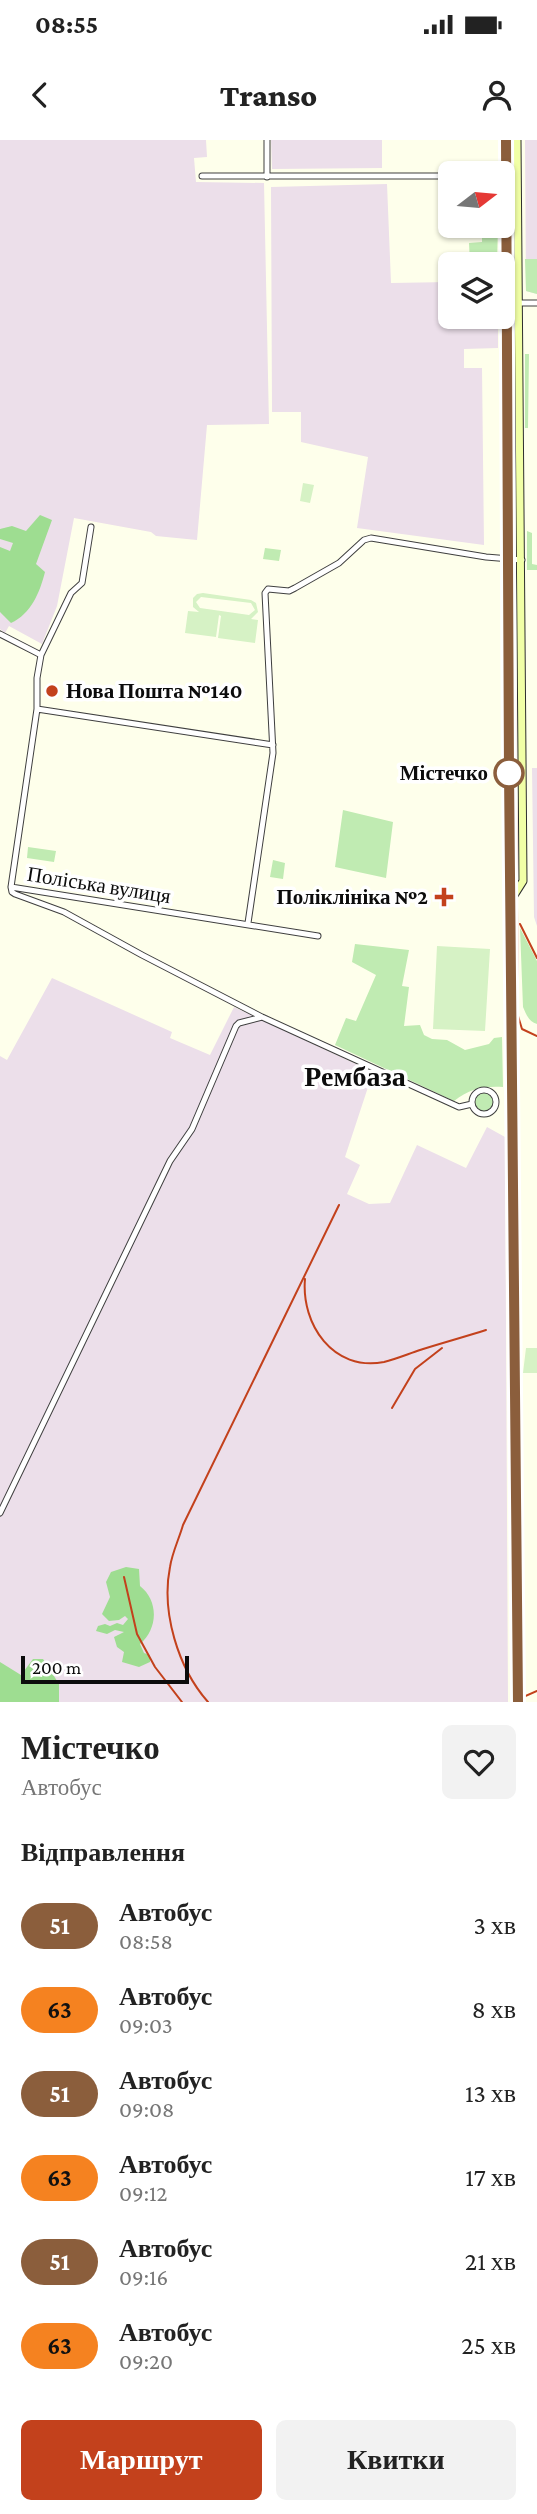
<!DOCTYPE html>
<html lang="uk">
<meta charset="utf-8">
<style>
:root{--surface:#fff;--page:#f2f2f2;--text:#222;--muted:#767676;--accent:#c3411c}
body{margin:0;font-family:"Crimson Pro",serif;background:var(--page);color:var(--text);height:100vh;display:flex;flex-direction:column;font-size:26px;white-space:nowrap}
*{box-sizing:border-box;margin:0}
p{font-size:23px;color:var(--muted)}
.icon{flex:none;width:38px;height:38px;fill:none;stroke:currentColor;stroke-width:2;stroke-linecap:round;stroke-linejoin:round}
.map{position:relative;height:1562px;overflow:hidden}
.details{display:flex;flex-direction:column;background:var(--surface);flex:1}
.details>*{flex:none}
.badge{padding:0 14px;border-radius:23px;font-size:24px;line-height:46px}
.needle{width:46px;rotate:74deg}
.buttons{position:absolute;left:438px;top:21px;display:grid;gap:14px}
.buttons a{display:grid;place-items:center;width:77px;height:77px;border-radius:10px;background:var(--surface);box-shadow:0 2px 5px #0004;font-size:35px}
.scale{position:absolute;left:21px;bottom:18px;width:168px;box-sizing:border-box;padding-left:7px;border:4px solid #0c0c0c;border-top:0;font-size:19px;line-height:24px;white-space:nowrap;color:#0c0c0c;-webkit-text-stroke:5px #fff;paint-order:stroke}
.map>.badge{position:absolute;translate:-50% -50%;box-shadow:0 0 0 4px #fff}
h2{padding:0 21px;font-size:26px;line-height:63px}
.round{display:grid;place-items:center;flex:none;width:74px;height:74px;border-radius:10px;background:var(--page)}
.summary{display:flex;align-items:center;justify-content:space-between;height:119px;padding:0 21px}
h1{font-size:33px;font-weight:800;line-height:52px}
.cta{display:flex;gap:14px;margin-top:auto;padding:14px 21px}
.cta a{flex:1;height:80px;border-radius:10px;background:var(--accent);color:#fff;font-size:28px;font-weight:800;line-height:80px;text-align:center}
.cta a+a{background:var(--page);color:var(--text)}
ul{padding:0;list-style:none}
li{display:flex;align-items:center;gap:21px;height:84px;padding:0 21px}
li div{flex:1}
li b{display:block;font-size:26px}
li em{font-style:normal}
li .badge{min-width:77px;font-weight:700;text-align:center}
.status{display:flex;justify-content:space-between;align-items:center;height:49px;padding:0 35px;background:var(--surface);direction:ltr}
.status svg{height:19px;fill:currentColor}
header{display:flex;justify-content:space-between;align-items:center;height:91px;padding:0 21px;background:var(--surface);font-size:32px;font-weight:800}
.map>svg:first-child{display:block}
.industrial{fill:#ecdfea}
.green{fill:#c0ebb2}
.forest{fill:#9edd91}
.pitch{fill:#d6f2c5;fill-rule:evenodd}
.lines{fill:none;stroke-linecap:round;stroke-linejoin:round}
.street-casing{stroke:#3f3f3f;stroke-width:7}
.secondary-casing{stroke:#2e2e2e;stroke-width:9}
.street{stroke:#fff;stroke-width:5}
.secondary{stroke:#f1ffa6;stroke-width:7}
.tram{stroke:#c3411c;stroke-width:2}
.rail{stroke:#c3411c;stroke-width:2}
.line-casing{stroke:#fff;stroke-width:16}
.line{stroke:#8b5e3c;stroke-width:10}
.poi-dot{fill:#c3411c;stroke:#fff;stroke-width:2.5}
.stop-dot{fill:#fff;stroke:#8b5e3c;stroke-width:3.5}
.labels{text-anchor:middle;stroke-width:7;stroke-linejoin:round;paint-order:stroke}
.poi-label{font-size:21px;font-weight:bold;fill:#0c0c0c;stroke:#fff;text-anchor:start}
.stop-label{font-size:21px;font-weight:bold;fill:#0c0c0c;stroke:#fff;text-anchor:end}
.street-label{font-size:21px;fill:#0c0c0c;stroke:#fff}
.district-label{font-size:28px;font-weight:bold;fill:#0c0c0c;stroke:#fff}
</style>
<div class="status"><b>08:55</b><svg viewBox="0 0 49 12"><path d="M0 12V9h3v3zM5 12V6h3v6zM10 12V3h3v9zM15 12V0h3v12zM26 1h20v11H26zM47 4h2v5h-2z"/></svg></div>
<header><svg class="icon" aria-label="back" viewBox="0 0 24 24"><path d="M15 5l-7 7 7 7"/></svg>Transo<svg class="icon" aria-label="person" viewBox="0 0 24 24"><circle cx="12" cy="8" r="4"/><path d="M4 21q1-7 8-7t8 7"/></svg></header>
<div class="map">
<svg width="537" height="1562" viewBox="0 0 537 1562">
<rect width="100%" height="100%" fill="#feffeb"/>
<path class="industrial" d="M0 0H206L207 17 194 18 196 42 264 43 269 284 207 285 197 400 156 396 151 392 74 378 57 466 42 504 9 486 5 493 0 489Z
M271 0H382V28L272 29Z
M525 0H537V154L526 151Z
M387 44 391 143 450 142V177H498V208L464 209V228H482L484 405 357 388 368 317 301 302V272H272L271 47Z
M532 628H537V786L534 777Z
M52 838 172 892 170 898 210 915 234 867 373 932 345 1017 360 1025 347 1054 369 1064 390 1063 417 1005 466 1028 487 987 505 997 508 1562H59V1544L33 1520 21 1535 0 1525V916L7 920Z"/>
<path class="green" d="M498 86 497 124H470L469 103 482 102V87Z
M525 119H537V154L526 151Z
M525 214H529L528 288H525Z
M527 391 532 393V424L537 425V430H527Z
M265 408 281 410 279 421 263 419Z
M343 670 393 682 386 738 335 727Z
M28 707 56 711 54 722 27 718Z
M273 720 285 723 283 739 270 737Z
M520 788 537 821V884C529 882 526 874 523 867Z
M355 804 409 810 402 846 409 847 404 886 420 885 424 895 432 899 447 900 465 910 489 904 494 898 502 897 503 947C482 946 470 949 454 961L335 905 346 878 356 881 376 835 352 822Z
M475 962a9 9 0 1 1 18 0a9 9 0 1 1-18 0Z"/>
<path class="forest" d="M40 375 52 380 36 424 45 432C40 452 31 474 11 483L0 472V407L10 411 13 403 0 399V389L12 386 26 391Z
M126 1427 139 1429 140 1446C159 1461 158 1489 140 1504L144 1513 150 1515V1522L139 1527 122 1522 124 1512 117 1507 114 1497 124 1492 115 1490 107 1494 96 1491 98 1486 105 1484 110 1486 117 1483 123 1485 128 1479 125 1476 119 1480 109 1481 102 1474 110 1457 106 1442 111 1432Z
M33 1519H43L59 1544V1562H0V1522L21 1535Z"/>
<path class="pitch" d="M303 343 314 345 310 363 300 361Z
M203 453 251 460 256 463 258 472 251 479 258 480 255 503 218 498 221 476 219 475 216 497 185 493 188 471 199 472 193 467V458L197 454ZM201 457 251 463 255 470 249 475 200 468 196 462Z
M437 806 490 809 485 891 433 889Z
M526 1208H537V1233H523Z"/>
<g class="lines">
<g class="street-casing">
<path id="street" d="M202 36H450
M502 36H517
M267 37V0
M507 163H537
M0 494 41 515
M37 569 273 605
M11 747 12 752 15 754 64 772 142 815 262 877 459 967 472 964
M11 747 37 569V538L41 515 71 453 82 443 91 387
M11 747 318 796
M248 783 273 613 265 453 268 449 289 451 295 448 339 423 364 400 371 398 486 417 522 420
M472 962a12 12 0 1 1 24 0a12 12 0 1 1-24 0Z
M0 1373 170 1021 192 989 236 886 239 883 262 877"/>
</g>
<g class="secondary-casing">
<path id="secondary" d="M506 0 509 632 518 1562
M511 760 523 741 517 0"/>
</g>
<use href="#street" class="street"/>
<use href="#secondary" class="secondary"/>
<path class="tram" d="M510 0 518 876 522 889 537 896
M520 784 537 818"/>
<path class="rail" d="M305 1139C301 1184 333 1232 384 1222 396 1219 408 1214 420 1210 442 1203 464 1197 486 1190
M392 1268 415 1229 442 1208
M124 1437 137 1494 155 1527 182 1562
M208 1562C178 1528 161 1472 170 1427 172 1413 179 1399 183 1385L339 1065
M512 1562 537 1551"/>
</g>
<g class="lines">
<g class="line-casing">
<path id="line" d="M506 0 509 632 518 1562"/>
</g>
<use href="#line" class="line"/>
</g>
<g class="poi-dot">
<circle cx="52" cy="551" r="7"/>
<path d="M440.5 746.5h7v7h7v7h-7v7h-7v-7h-7v-7h7z"/>
</g>
<circle class="stop-dot" cx="509" cy="633" r="14"/>
<g class="labels">
<g class="poi-label">
<text x="66" y="558">Нова Пошта №140</text>
<text x="428" y="764" text-anchor="end">Поліклініка №2</text>
</g>
<g class="stop-label">
<text x="488" y="640">Містечко</text>
</g>
<g class="street-label">
<text transform="translate(99 745) rotate(9)" y="7">Поліська вулиця</text>
</g>
<g class="district-label">
<text x="355" y="946">Рембаза</text>
</g>
</g>
</svg>
<div class="buttons">
<a><svg class="needle" viewBox="-14 -14 28 28"><path d="M0-13l5 13h-10z" fill="#e53935"/><path d="M0 13l5-13h-10z" fill="#767676"/></svg></a>
<a><svg class="icon" aria-label="layers" viewBox="0 0 24 24"><path d="M12 4l9 5-9 5-9-5zM3 14l9 5 9-5"/></svg></a>
</div>
<div class="scale">200 m</div>
</div>
<section class="details">
<div class="summary"><div><h1>Містечко</h1><p>Автобус</p></div><a class="round"><svg class="icon" aria-label="heart" viewBox="0 0 24 24"><path d="M12 20l-8-8c-3-5 5-10 8-4 3-6 11-1 8 4z"/></svg></a></div>
<h2>Відправлення</h2>
<ul>
<li><span class="badge" style="background:#8b5e3c;color:#fff">51</span><div><b>Автобус</b><p>08:58</p></div><em>3 хв</em></li>
<li><span class="badge" style="background:#f58220;color:#111">63</span><div><b>Автобус</b><p>09:03</p></div><em>8 хв</em></li>
<li><span class="badge" style="background:#8b5e3c;color:#fff">51</span><div><b>Автобус</b><p>09:08</p></div><em>13 хв</em></li>
<li><span class="badge" style="background:#f58220;color:#111">63</span><div><b>Автобус</b><p>09:12</p></div><em>17 хв</em></li>
<li><span class="badge" style="background:#8b5e3c;color:#fff">51</span><div><b>Автобус</b><p>09:16</p></div><em>21 хв</em></li>
<li><span class="badge" style="background:#f58220;color:#111">63</span><div><b>Автобус</b><p>09:20</p></div><em>25 хв</em></li>
</ul>
<div class="cta"><a>Маршрут</a><a>Квитки</a></div>
</section>
